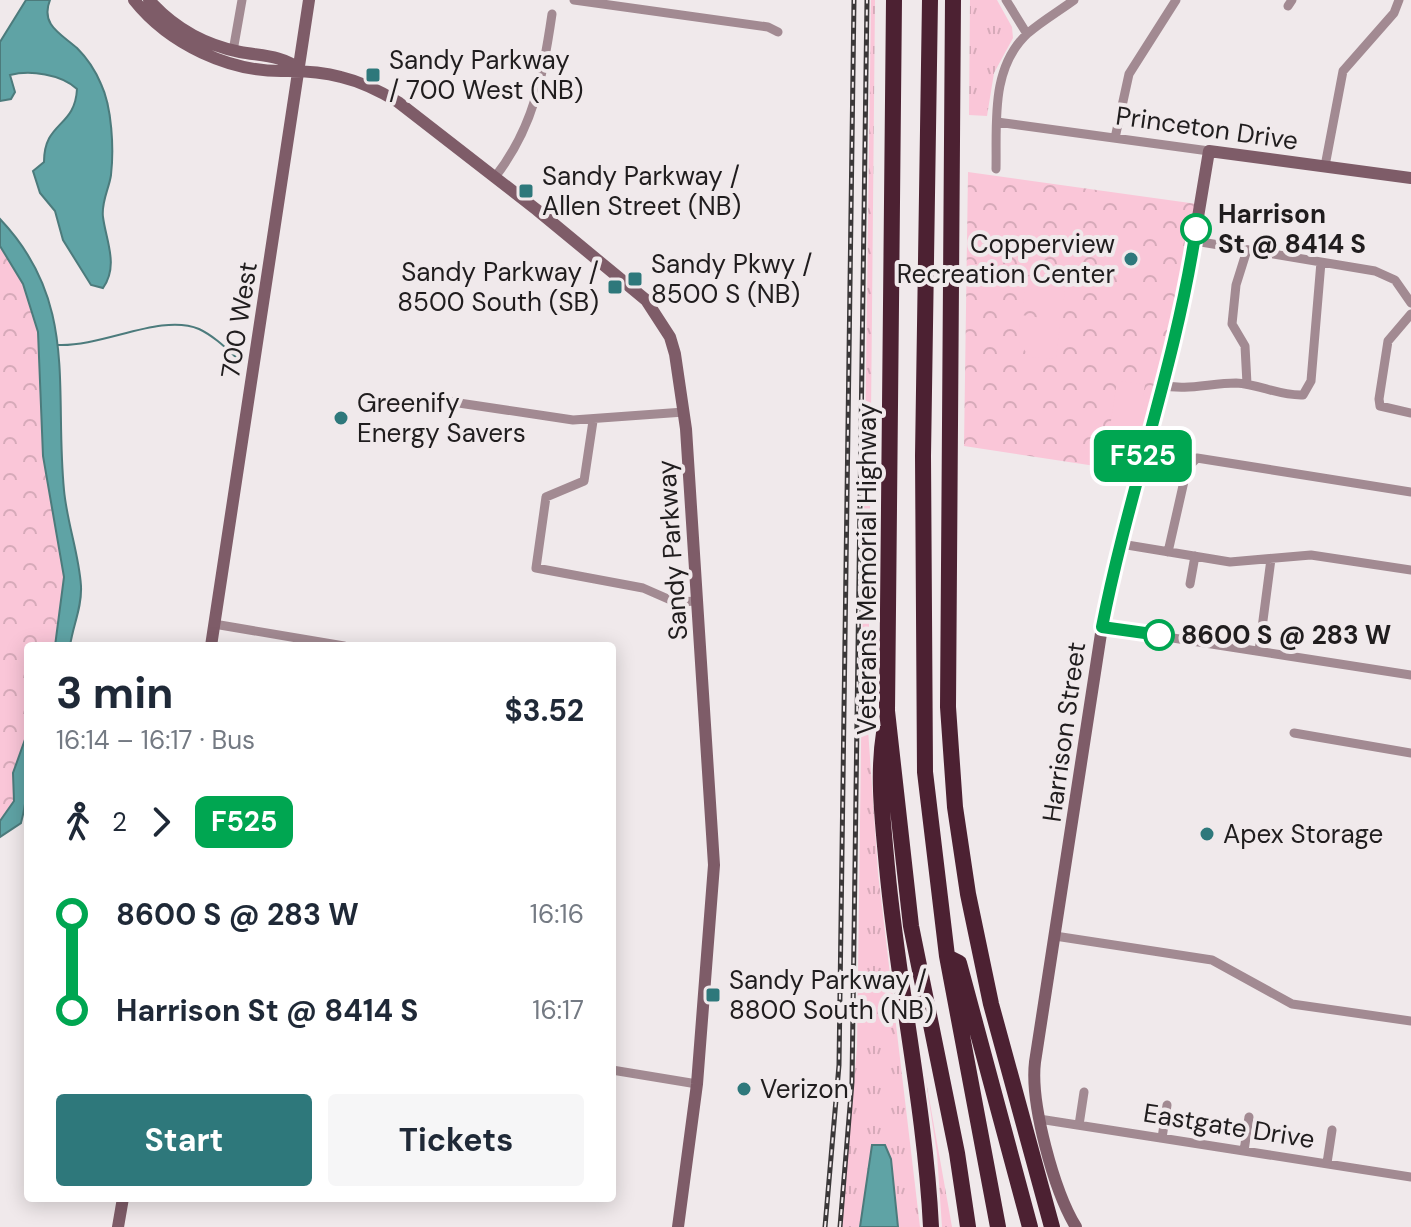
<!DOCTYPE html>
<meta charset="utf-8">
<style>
:root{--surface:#fff;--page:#f6f6f7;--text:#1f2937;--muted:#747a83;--accent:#2e787b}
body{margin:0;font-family:"DM Sans",sans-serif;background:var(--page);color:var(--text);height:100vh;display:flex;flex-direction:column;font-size:30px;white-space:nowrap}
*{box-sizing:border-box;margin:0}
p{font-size:26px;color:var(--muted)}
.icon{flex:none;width:44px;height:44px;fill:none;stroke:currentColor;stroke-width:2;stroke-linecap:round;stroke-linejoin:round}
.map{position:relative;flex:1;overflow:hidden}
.drawer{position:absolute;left:24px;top:642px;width:592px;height:560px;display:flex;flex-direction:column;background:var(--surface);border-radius:8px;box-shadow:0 4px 20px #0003}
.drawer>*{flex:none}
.badge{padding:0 16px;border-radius:12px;font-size:28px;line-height:52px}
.map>.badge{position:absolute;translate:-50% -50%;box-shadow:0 0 0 4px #fff}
.legs{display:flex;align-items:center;gap:12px;height:88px;padding:0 32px;font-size:26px}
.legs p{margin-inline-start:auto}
.summary{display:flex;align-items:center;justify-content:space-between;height:136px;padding:0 32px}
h1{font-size:44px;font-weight:700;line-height:60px}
.cta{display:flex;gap:16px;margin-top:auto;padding:16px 32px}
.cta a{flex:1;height:92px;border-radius:8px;background:var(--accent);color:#fff;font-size:32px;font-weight:700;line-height:92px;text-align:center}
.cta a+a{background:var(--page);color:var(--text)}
ul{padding:0 32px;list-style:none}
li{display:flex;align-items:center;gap:28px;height:96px;font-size:30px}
li i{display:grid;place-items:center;width:12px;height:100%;margin:0 10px;background:currentColor}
li i::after{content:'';width:20px;height:20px;margin:-10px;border:6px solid;border-radius:50%;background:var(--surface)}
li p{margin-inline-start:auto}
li:first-child i{background:linear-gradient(#0000 50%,currentColor 0)}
li:last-child i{background:linear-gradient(currentColor 50%,#0000 0)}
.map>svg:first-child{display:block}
.grass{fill:url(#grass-tufts)}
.park{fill:url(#park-crowns)}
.garden{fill:#fac6d8}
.water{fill:#5fa3a5;stroke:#4c7b7c;stroke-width:2}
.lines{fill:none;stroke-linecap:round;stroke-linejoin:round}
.stream{stroke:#4c7b7c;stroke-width:2}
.street{stroke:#a28a92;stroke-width:9}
.secondary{stroke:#7e5c68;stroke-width:12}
.highway{stroke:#4c2132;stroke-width:16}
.rail-casing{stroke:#3a3738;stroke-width:5}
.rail{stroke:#f0e9eb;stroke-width:2;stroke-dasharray:6;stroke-linecap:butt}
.line-1-casing{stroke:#fff;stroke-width:18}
.line-1{stroke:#00a651;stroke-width:12}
.poi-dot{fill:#2e787b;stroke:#f0e9eb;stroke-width:3}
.stop-1-dot{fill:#fff;stroke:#00a651;stroke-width:4}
.labels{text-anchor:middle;stroke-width:8;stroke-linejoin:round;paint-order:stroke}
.poi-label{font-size:26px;fill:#201d1e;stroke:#f0e9eb;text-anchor:start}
.street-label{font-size:26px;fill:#201d1e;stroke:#f0e9eb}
.stop-label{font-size:26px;font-weight:bold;fill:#201d1e;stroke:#f0e9eb;text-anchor:start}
</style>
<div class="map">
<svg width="1411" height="1227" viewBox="0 0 1411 1227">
<defs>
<pattern id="grass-tufts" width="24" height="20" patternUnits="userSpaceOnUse" patternTransform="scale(2)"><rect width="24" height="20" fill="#fac6d8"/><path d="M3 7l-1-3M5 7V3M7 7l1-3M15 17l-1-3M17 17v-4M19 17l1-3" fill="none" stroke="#d6aab9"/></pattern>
<pattern id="park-crowns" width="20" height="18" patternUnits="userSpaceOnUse" patternTransform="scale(2)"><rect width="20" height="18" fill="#fac6d8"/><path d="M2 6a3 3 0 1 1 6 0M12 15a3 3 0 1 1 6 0" fill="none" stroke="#d6aab9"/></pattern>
</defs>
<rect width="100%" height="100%" fill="#f0e9eb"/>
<path class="grass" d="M871 0H875L868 729 878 873 920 1227H841L857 1047Z
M970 0H997L1012 27 1013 38 994 73 987 116 969 115Z
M925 1075 952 1227H942L937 1154Z"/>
<path class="park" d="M968 172 1197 204 1180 303 1135 472 964 446Z
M0 234 43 323 68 562 59 646H28C28 705 37 782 0 831Z"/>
<path class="garden" d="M1044 264 1068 267 1063 305 1058 309 1023 304 1026 278Z
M1021 315 1056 320 1060 325 1056 359 1029 357 1018 340Z
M1117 381 1145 384 1139 427 1123 444 1121 452 1110 451 1108 441Z"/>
<path class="water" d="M26 0H50C40 25 61 34 77 48 87 58 96 72 101 84 112 107 114 149 111 175 109 189 101 202 103 217 106 241 119 265 103 288L91 285 63 240 55 211 40 193 33 171 44 162C44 121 75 128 77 89 61 74 30 70 10 75L15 92 11 99 0 101V42Z
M0 219C79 302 54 388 64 490 67 523 79 554 81 586 82 608 73 625 70 646H55L64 577 43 456 38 332 23 284 0 246Z
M28 731C28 761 29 794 21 823L0 837V821L14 801 13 773Z
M872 1145H885L891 1159 898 1227H860Z"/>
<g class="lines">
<path class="stream" d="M58 345C103 347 161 313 199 329 214 336 227 349 239 360"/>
<path class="street" d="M574 0 768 27 778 32
M1006 0 1027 34
M1288 6 1292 0
M233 51 242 0
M997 122 1209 151
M1115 138 1129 74 1176 0
M1325 166 1343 71 1394 13 1399 0
M996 169C997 123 990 68 1028 33 1042 21 1059 11 1074 0
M495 177C534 127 543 76 552 14
M1195 241 1375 271 1395 280 1411 303
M1247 250 1236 285 1232 324 1245 346 1247 384
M1411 314 1388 341 1379 399 1380 406 1411 413
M1161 385C1186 391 1210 383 1236 383 1259 384 1279 396 1303 395L1311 381 1321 262
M432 399 573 420 684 412
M593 421 584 481 546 497 536 568 643 588 675 602 698 601
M1121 544 1230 562 1311 555 1411 570
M1168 552 1187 468 1197 458 1411 492
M1190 584 1195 556
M214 624 344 646
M1102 627 1411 675
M1259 651 1271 559
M1294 733 1411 753
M1055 936 1212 960 1292 1004 1411 1021
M612 1070 697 1084
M1039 1119 1411 1177
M1079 1125 1084 1092
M1162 1138 1167 1105
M1244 1151 1249 1117
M1327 1163 1332 1130"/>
<path class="secondary" d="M134 0C169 44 230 73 287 71 305 71 323 72 341 77 362 82 380 91 398 102L537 210 646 300 670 337 675 354 686 429 714 865 697 1084 678 1227
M149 0C173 27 205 45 240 52 261 56 282 55 299 69
M211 646 309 0
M118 1227 123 1198
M1076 1227C1054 1191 1030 1103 1035 1062L1102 627 1156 401 1180 325 1209 151 1411 178"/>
<path class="highway" d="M894 0 887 711 911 926 957 1153 968 1227
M930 0 923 456 925 772 947 956 998 1227
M953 0 948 707 955 807 968 894 991 1004 1052 1227
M884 733C877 777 883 822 887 867 898 987 925 1107 931 1227
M951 959 959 963 1030 1227"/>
<g class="rail-casing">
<path id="rail" d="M825 1227 839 1065 854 0
M840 1227 852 1082 867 0"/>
</g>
<use href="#rail" class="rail"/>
</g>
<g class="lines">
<g class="line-1-casing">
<path id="line-1" d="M1159 635 1102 627C1128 493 1176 364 1196 229"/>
</g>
<use href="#line-1" class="line-1"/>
</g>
<g class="poi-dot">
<rect x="365" y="67" width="16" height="16" rx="4"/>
<rect x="518" y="183" width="16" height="16" rx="4"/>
<circle cx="1131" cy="259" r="8"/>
<rect x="627" y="271" width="16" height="16" rx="4"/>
<rect x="607" y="279" width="16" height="16" rx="4"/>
<circle cx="341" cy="418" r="8"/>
<circle cx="1207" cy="834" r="8"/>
<rect x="705" y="987" width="16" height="16" rx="4"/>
<circle cx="744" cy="1089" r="8"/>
</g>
<g class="stop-1-dot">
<circle cx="1196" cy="229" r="14"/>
<circle cx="1159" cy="635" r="14"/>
</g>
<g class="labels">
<g class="poi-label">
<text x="389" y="69">Sandy Parkway<tspan x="389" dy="30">/ 700 West (NB)</tspan></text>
<text x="542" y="185">Sandy Parkway /<tspan x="542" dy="30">Allen Street (NB)</tspan></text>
<text x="1115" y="253" text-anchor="end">Copperview<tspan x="1115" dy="30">Recreation Center</tspan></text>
<text x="651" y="273">Sandy Pkwy /<tspan x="651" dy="30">8500 S (NB)</tspan></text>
<text x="599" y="281" text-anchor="end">Sandy Parkway /<tspan x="599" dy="30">8500 South (SB)</tspan></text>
<text x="357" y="412">Greenify<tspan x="357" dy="30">Energy Savers</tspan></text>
<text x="1223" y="843">Apex Storage</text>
<text x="729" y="989">Sandy Parkway /<tspan x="729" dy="30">8800 South (NB)</tspan></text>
<text x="760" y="1098">Verizon</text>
</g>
<g class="street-label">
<text transform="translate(1207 128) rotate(8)" y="9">Princeton Drive</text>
<text transform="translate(239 320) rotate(-81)" y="9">700 West</text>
<text transform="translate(672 550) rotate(-94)" y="9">Sandy Parkway</text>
<text transform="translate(867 569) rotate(-90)" y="9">Veterans Memorial Highway</text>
<text transform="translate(1064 732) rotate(-82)" y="9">Harrison Street</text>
<text transform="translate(1229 1126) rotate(9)" y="9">Eastgate Drive</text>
</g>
<g class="stop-label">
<text x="1218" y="223">Harrison<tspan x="1218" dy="30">St @ 8414 S</tspan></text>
<text x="1181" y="644">8600 S @ 283 W</text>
</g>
</g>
</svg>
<b class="badge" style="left:1143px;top:456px;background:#00a651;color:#fff">F525</b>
<section class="drawer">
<div class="summary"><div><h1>3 min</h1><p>16:14 – 16:17 · Bus</p></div><b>$3.52</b></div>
<div class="legs"><svg class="icon" aria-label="walk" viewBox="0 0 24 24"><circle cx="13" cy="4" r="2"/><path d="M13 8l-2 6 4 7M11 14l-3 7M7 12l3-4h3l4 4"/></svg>2<svg class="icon" aria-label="forward" viewBox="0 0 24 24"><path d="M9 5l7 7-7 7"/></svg><b class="badge" style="background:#00a651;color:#fff">F525</b></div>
<ul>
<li><i style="color:#00a651"></i><b>8600 S @ 283 W</b><p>16:16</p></li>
<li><i style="color:#00a651"></i><b>Harrison St @ 8414 S</b><p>16:17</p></li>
</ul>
<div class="cta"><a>Start</a><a>Tickets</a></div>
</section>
</div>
